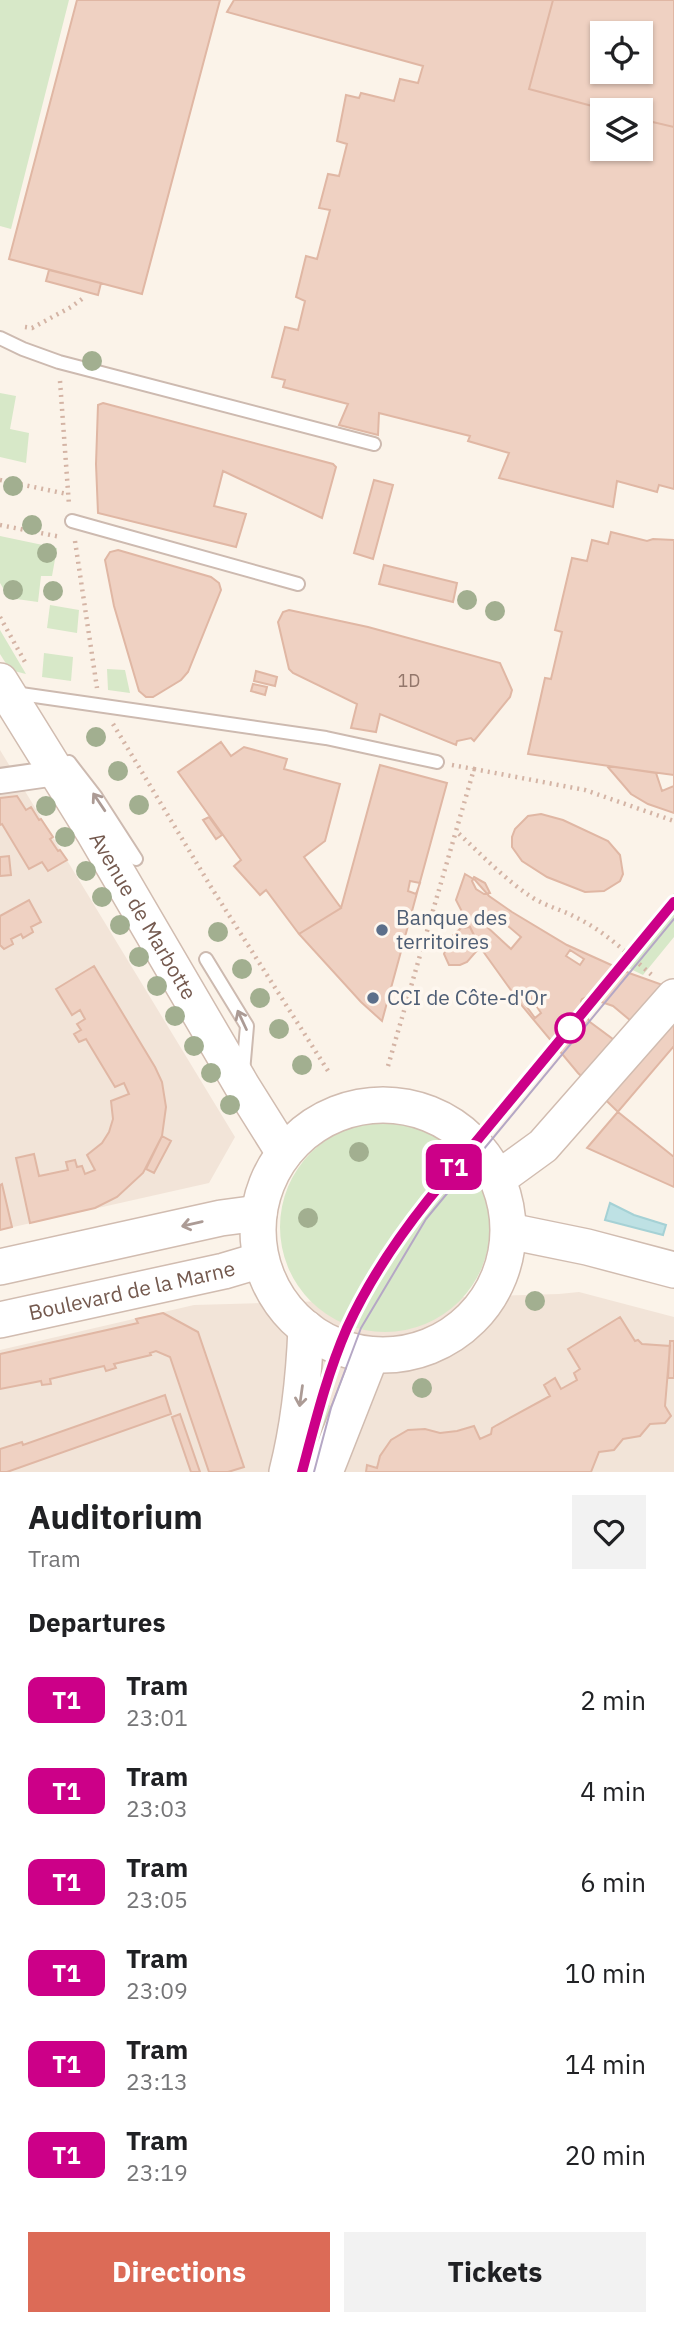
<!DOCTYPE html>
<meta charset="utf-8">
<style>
:root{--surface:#fff;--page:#f2f2f2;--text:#202124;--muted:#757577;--accent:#dc6b57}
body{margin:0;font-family:"IBM Plex Sans",sans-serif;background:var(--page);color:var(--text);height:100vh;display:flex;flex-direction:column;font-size:26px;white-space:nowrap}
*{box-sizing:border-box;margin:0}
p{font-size:23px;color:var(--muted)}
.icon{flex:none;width:38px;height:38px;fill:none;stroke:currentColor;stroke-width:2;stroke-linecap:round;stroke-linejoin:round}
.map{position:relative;height:1472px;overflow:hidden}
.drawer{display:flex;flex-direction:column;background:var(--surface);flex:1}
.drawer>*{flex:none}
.badge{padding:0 14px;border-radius:10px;font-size:24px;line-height:46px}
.tools{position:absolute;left:590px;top:21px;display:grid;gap:14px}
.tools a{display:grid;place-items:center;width:63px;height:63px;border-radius:0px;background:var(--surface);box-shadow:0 2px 5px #0004;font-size:35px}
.map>.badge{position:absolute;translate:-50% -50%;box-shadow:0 0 0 4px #fff}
h2{padding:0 28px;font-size:26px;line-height:63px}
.round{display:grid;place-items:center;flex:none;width:74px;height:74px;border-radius:0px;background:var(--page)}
.overview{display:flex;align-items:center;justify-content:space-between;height:119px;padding:0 28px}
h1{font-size:33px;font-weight:700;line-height:52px}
.action{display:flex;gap:14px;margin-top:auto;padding:14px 28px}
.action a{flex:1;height:80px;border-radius:0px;background:var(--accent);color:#fff;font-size:28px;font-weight:700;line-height:80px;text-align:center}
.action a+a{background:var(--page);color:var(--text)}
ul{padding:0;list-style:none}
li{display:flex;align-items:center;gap:21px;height:91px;padding:0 28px}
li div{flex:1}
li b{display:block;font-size:26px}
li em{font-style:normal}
li .badge{min-width:77px;font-weight:700;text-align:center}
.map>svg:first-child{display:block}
.residential{fill:#f2e4d8}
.green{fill:#d7e8c8}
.water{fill:#bee1e4;stroke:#a5d1d5;stroke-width:2}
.building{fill:#efd1c2;stroke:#e0b7a4;stroke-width:2;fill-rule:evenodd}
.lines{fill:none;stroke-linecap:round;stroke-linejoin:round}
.lane-casing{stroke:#cdbab0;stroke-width:16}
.street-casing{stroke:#cdbab0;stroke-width:28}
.secondary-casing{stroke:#d1bcb0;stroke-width:38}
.path{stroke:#d4b4a5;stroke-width:4.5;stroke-dasharray:2 5;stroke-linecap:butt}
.lane{stroke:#fff;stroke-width:12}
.street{stroke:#fff;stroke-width:24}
.secondary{stroke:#fff;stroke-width:35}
.tram{stroke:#b5a7c5;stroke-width:2}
.tree{fill:#a2af90}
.oneway{stroke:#ac9b95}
.line-casing{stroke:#fff;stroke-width:16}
.line{stroke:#c08;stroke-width:10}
.service-dot{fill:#5c6f8a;stroke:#fef7ef;stroke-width:2.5}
.stop-dot{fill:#fff;stroke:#c08;stroke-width:3.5}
.labels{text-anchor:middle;stroke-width:7;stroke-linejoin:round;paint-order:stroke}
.number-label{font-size:18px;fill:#93776b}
.street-label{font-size:21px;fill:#74594e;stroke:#fef7ef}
.service-label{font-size:21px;fill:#4e5e75;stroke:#fef7ef;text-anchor:start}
</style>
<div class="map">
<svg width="674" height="1472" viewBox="0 0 674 1472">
<rect width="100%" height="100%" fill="#fbf3e9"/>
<path class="residential" d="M0 750 235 1137 209 1183 0 1230Z
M579 1292 674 1317V1472H0V1350L194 1305 559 1294Z"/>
<path class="green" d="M0 0H69L11 229 0 226Z
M0 393 16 396 10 429 29 433 26 463 0 457Z
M0 536 57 548 52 576H41L38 602 9 598 0 583Z
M50 605 79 610 77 633 47 628Z
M0 630 26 674 10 670 0 654Z
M44 653 73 657 71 681 42 677Z
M107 669 125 670 130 693 108 690Z
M674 893V937L643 975 616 962Z
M280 1227a105 105 0 1 1 210 0a105 105 0 1 1-210 0Z
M307 1397 342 1410 318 1472H295Z"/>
<path class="water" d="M610 1203 634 1215 666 1225 663 1235 605 1220Z"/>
<path class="building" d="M77 0H220L142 294 9 259Z
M234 0H553L529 89 607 110H602V149H640V119L674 127V489L659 485 657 492 617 481 613 507 499 478 509 453 468 441 470 436 379 413 378 435 339 425 348 404 283 387 285 380 272 377 285 327 298 330 305 301 296 297 306 256 317 259 330 210 319 208 328 174 339 176 347 144 337 141 346 95 359 98 361 93 394 101 400 79 418 83 423 66 227 12Z
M553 0H674V127L640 119V110H607L529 89ZM602 33H640V72H602Z
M49 270 101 283 98 295 46 281Z
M103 403 333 464 336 467 322 518 223 471 214 506 246 514 236 547 98 513 96 464 98 405Z
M374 480 393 485 373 559 354 553Z
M611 532 647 541 653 539 674 540V786L662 791 656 773 528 754 545 678 551 679 562 632 555 630 572 558 587 561 592 540 608 544Z
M118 550 211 577 219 583 221 590 188 672 181 680 153 697H146L139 691 114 606 105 560 110 552Z
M384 565 457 583 453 602 379 584Z
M289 610 368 627 500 663 512 690 510 697 474 741 471 738 457 741 456 745 380 714 376 732 351 728 357 704 293 673 289 669 278 622 283 612Z
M256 671 277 677 275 686 254 681Z
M253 684 267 687 265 695 251 691Z
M221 742 231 756 244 747 287 759 284 769 340 784 325 841 304 857 341 908 299 934 266 890 260 895 234 866 241 860 178 772Z
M380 765 447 783 382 1021 361 1002 299 934 341 908Z
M607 766 674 775V813L648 804 631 794Z
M17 796 26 810 31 807 39 820 41 819 53 837 50 839 58 851 60 850 67 860 48 871 42 862 29 869 2 824 0 825V798Z
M541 814 563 820 608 841 620 855 623 874 620 881 604 891 585 892 547 877 522 861 512 847V837L515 829 528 816Z
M209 817 222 835 216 839 203 820Z
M9 856 11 875 0 876V857Z
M465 874 475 880 489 896 512 912 567 945 629 973 674 989V1157L618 1112 578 1073 523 1007 480 947 456 900ZM587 997 613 1006 643 1031 621 1045 590 1022 584 1013 581 1001 582 999Z
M474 877 485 883 490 893 484 894 476 889 472 881Z
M410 881 420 883 416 894 408 891Z
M29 900 41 922 31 927 33 932 23 938 21 934 11 939 13 944 4 949 0 945V916Z
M495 915 521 937 511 949 485 925Z
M470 927 480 947 467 962 460 965H449L444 954 449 939 461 928Z
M570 950 584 959 580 965 566 956Z
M94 966 155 1067 162 1082 166 1107 162 1136 143 1173 117 1197 95 1208 30 1223 16 1158 34 1154 39 1176 68 1170 66 1162 75 1160 77 1167 82 1166 85 1174 95 1170 87 1155 102 1143 109 1132 113 1119 111 1101 129 1094 124 1083 115 1087 86 1039 79 1042 74 1034 81 1030 77 1024 85 1019 80 1010 72 1015 56 989Z
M531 998 541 1013 535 1018 524 1003Z
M674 1046V1187L587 1148Z
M162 1136 171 1141 154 1173 146 1169Z
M2 1184 12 1227 0 1230V1185Z
M163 1313 198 1332 244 1467 228 1472H209L170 1357 156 1351 150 1353 151 1355 114 1364 116 1368 106 1371 104 1366 50 1379 51 1384 42 1385 41 1381 0 1389V1354L138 1323 136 1319Z
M620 1317 635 1341 638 1340 642 1344 670 1346 665 1406 671 1416 665 1423 650 1424 640 1436 623 1439 614 1450 599 1452 591 1472H366L367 1465 377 1468 380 1456 391 1440 408 1430 425 1429 440 1433 457 1431 474 1426 480 1439 491 1434 492 1428 497 1425 550 1396 544 1385 555 1378 561 1389 577 1380 574 1373 580 1369 568 1349Z
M670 1341H674V1378H668Z
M165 1395 171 1414 7 1472H0V1449L22 1442 23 1445Z
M180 1414 200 1472H191L172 1417Z"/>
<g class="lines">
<g class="lane-casing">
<path id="lane" d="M0 338 23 349 59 362 374 444
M72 521 298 584
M14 693 326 738 437 762
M69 762 96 797 136 859
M206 959 247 1026 243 1072"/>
</g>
<g class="street-casing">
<path id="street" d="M0 781 56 773"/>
</g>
<g class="secondary-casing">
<g id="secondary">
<path id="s1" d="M0 681 93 831 242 1086 284 1153"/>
<circle cx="383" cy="1230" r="125"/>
<path d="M499 1178 543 1146 674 997"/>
<path d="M509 1231 587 1247 674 1270"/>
<path d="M0 1267 221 1218 259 1213"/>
<path id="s2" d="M0 1320 224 1271 261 1260"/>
<path d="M287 1472C299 1425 304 1377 306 1328"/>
<path d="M325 1472 371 1355"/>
</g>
</g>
<path class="path" d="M25 327 32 328 71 307 82 299
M60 381 69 505
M0 480 67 494
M0 525 61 537
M75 541 97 688
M0 617 25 662
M113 724 211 887 330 1074
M452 765 474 769 456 831C481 854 505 880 533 898 548 907 563 910 577 918 605 931 631 957 654 977
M474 769 585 790 674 821
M388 1066 456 831"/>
<use href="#lane" class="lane"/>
<use href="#street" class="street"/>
<use href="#secondary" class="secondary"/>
<path class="tram" d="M302 1472C315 1423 327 1374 347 1328 368 1282 398 1240 427 1200L674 902
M314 1472 331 1408 361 1328 426 1219 674 919"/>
</g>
<g class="tree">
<circle cx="92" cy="361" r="10"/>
<circle cx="13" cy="486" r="10"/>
<circle cx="32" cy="525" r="10"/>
<circle cx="47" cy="553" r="10"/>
<circle cx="13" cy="590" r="10"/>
<circle cx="53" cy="591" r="10"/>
<circle cx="467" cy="600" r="10"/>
<circle cx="495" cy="611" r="10"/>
<circle cx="96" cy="737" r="10"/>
<circle cx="118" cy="771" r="10"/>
<circle cx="139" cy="805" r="10"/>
<circle cx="46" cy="806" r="10"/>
<circle cx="65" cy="837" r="10"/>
<circle cx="86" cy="871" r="10"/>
<circle cx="102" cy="897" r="10"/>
<circle cx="120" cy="925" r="10"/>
<circle cx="218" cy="932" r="10"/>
<circle cx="139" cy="957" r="10"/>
<circle cx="242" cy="969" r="10"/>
<circle cx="157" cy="986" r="10"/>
<circle cx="260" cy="998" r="10"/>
<circle cx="175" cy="1016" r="10"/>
<circle cx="279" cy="1029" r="10"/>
<circle cx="194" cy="1046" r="10"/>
<circle cx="302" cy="1065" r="10"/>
<circle cx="211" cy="1073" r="10"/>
<circle cx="230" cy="1105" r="10"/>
<circle cx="359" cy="1152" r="10"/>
<circle cx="308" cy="1218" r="10"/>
<circle cx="535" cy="1301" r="10"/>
<circle cx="422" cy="1388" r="10"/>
</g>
<defs><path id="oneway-shaft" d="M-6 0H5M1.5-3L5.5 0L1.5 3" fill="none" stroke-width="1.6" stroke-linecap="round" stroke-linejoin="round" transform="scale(1.75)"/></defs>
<g class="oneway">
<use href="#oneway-shaft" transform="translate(99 802) rotate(-124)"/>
<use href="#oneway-shaft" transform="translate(242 1020) rotate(-115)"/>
<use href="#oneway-shaft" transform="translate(192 1224) rotate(167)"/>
<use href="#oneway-shaft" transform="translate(301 1396) rotate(98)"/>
</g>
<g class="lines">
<g class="line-casing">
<path id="line" d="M302 1472C315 1423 327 1374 347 1328 368 1282 397 1239 428 1200L674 902"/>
</g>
<use href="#line" class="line"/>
</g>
<g class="service-dot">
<circle cx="382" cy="930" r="7"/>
<circle cx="373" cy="998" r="7"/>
</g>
<circle class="stop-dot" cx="570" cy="1028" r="14"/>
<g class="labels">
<g class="number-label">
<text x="409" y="687">1D</text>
</g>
<g class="street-label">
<text dy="7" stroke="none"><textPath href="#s1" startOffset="275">Avenue de Marbotte</textPath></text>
<text dy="7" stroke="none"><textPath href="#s2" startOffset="135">Boulevard de la Marne</textPath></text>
</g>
<g class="service-label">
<text x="396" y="925">Banque des<tspan x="396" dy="24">territoires</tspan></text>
<text x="387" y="1005">CCI de Côte-d'Or</text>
</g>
</g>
</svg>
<div class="tools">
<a><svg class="icon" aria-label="locate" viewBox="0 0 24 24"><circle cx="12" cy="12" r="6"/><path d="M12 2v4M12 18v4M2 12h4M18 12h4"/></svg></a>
<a><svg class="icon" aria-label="layers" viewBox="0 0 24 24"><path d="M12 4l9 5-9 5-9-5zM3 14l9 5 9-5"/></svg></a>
</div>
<b class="badge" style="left:454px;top:1167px;background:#c08;color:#fff">T1</b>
</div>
<section class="drawer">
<div class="overview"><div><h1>Auditorium</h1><p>Tram</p></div><a class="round"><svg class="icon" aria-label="heart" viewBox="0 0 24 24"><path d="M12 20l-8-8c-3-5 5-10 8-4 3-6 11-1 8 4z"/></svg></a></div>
<h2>Departures</h2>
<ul>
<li><span class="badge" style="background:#c08;color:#fff">T1</span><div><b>Tram</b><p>23:01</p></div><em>2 min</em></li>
<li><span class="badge" style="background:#c08;color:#fff">T1</span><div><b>Tram</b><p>23:03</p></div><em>4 min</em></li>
<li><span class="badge" style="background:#c08;color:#fff">T1</span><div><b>Tram</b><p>23:05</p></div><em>6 min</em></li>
<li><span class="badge" style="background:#c08;color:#fff">T1</span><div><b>Tram</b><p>23:09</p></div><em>10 min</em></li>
<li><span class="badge" style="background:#c08;color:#fff">T1</span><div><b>Tram</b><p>23:13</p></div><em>14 min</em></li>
<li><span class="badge" style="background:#c08;color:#fff">T1</span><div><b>Tram</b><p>23:19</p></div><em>20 min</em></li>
</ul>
<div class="action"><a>Directions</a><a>Tickets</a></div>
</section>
